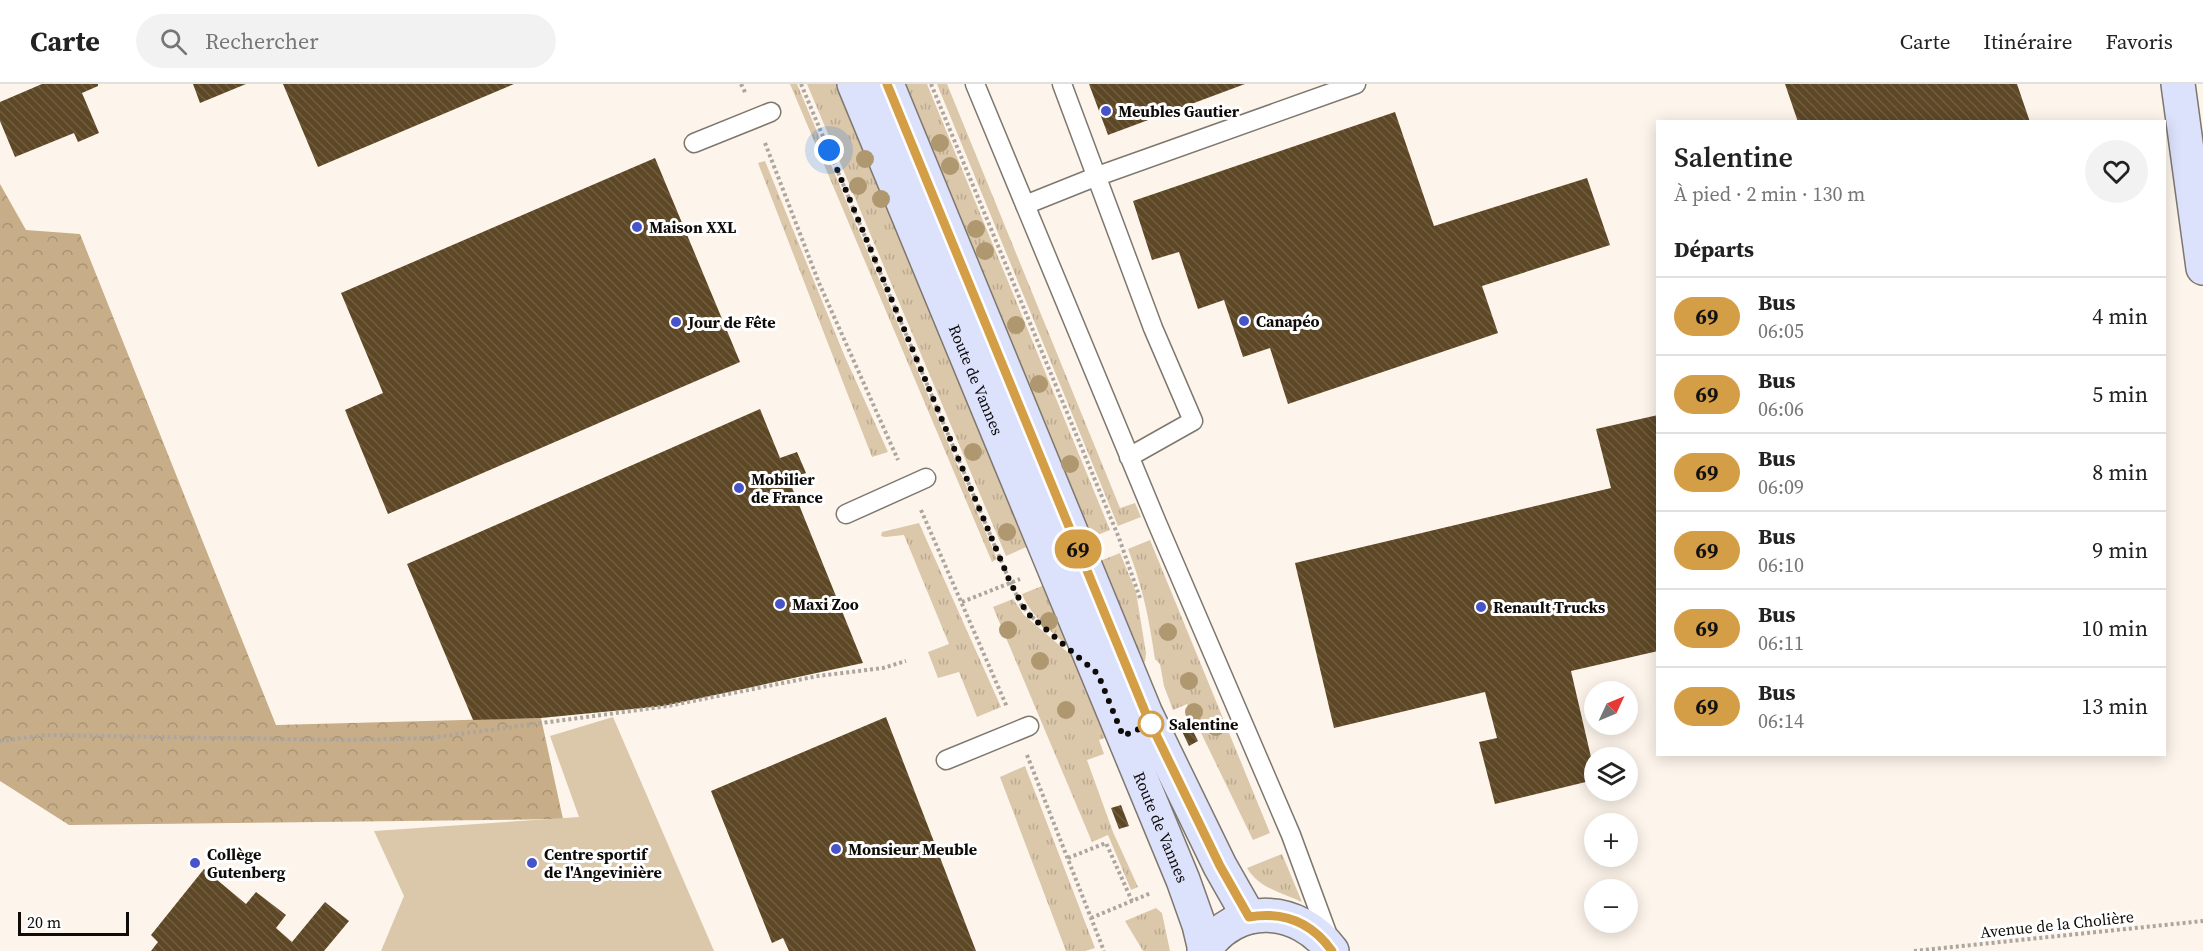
<!DOCTYPE html>
<html lang="fr">
<meta charset="utf-8">
<style>
:root{--surface:#fff;--page:#f2f2f2;--text:#222;--muted:#767676;--line:#e0e0e0}
body{margin:0;font-family:"Source Serif 4",serif;background:var(--page);color:var(--text);height:100vh;display:flex;flex-direction:column;font-size:22px;white-space:nowrap}
*{box-sizing:border-box;margin:0}
p{font-size:20px;color:var(--muted)}
.icon{flex:none;width:33px;height:33px;fill:none;stroke:currentColor;stroke-width:2;stroke-linecap:round;stroke-linejoin:round}
.map{position:relative;flex:1;overflow:hidden}
.side{position:absolute;left:1656px;top:36px;width:510px;height:636px;display:flex;flex-direction:column;background:var(--surface);border-radius:0px;box-shadow:0 3px 15px #0003}
.side>*{flex:none}
.badge{padding:0 12px;border-radius:20px;font-size:21px;line-height:39px}
.needle{width:39px;rotate:46deg}
.controls{position:absolute;left:1584px;top:597px;display:grid;gap:12px}
.controls a{display:grid;place-items:center;width:54px;height:54px;border-radius:50%;background:var(--surface);box-shadow:0 3px 15px #0003;font-size:30px}
.scale{position:absolute;left:18px;bottom:15px;width:111px;box-sizing:border-box;padding-left:6px;border:3px solid #0e0b08;border-top:0;font-size:16px;line-height:21px;white-space:nowrap;color:#0e0b08;-webkit-text-stroke:4px #fff;paint-order:stroke}
.you{position:absolute;width:30px;height:30px;margin:-15px;border:4px solid #fff;border-radius:50%;background:#1a73e8;box-shadow:0 0 0 9px #1a73e833}
.map>.badge{position:absolute;translate:-50% -50%;box-shadow:0 0 0 3px #fff}
h2{padding:0 18px;font-size:22px;line-height:54px}
.round{display:grid;place-items:center;flex:none;width:63px;height:63px;border-radius:32px;background:var(--page)}
.summary{display:flex;align-items:center;justify-content:space-between;height:102px;padding:0 18px}
h1{font-size:28px;font-weight:600;line-height:45px}
ul{padding:0;list-style:none}
li{display:flex;align-items:center;gap:18px;height:78px;padding:0 18px;border-top:2px solid var(--line)}
li div{flex:1}
li b{display:block;font-size:22px}
li em{font-style:normal}
li .badge{min-width:66px;font-weight:700;text-align:center}
header{display:flex;align-items:center;gap:36px;box-sizing:border-box;height:84px;padding:0 30px;background:var(--surface);border-bottom:2px solid var(--line)}
header strong{font-size:28px}
nav{display:flex;gap:33px;margin-inline-start:auto;font-size:21px}
.search{width:420px;height:54px;background:var(--page);display:flex;align-items:center;gap:15px;box-sizing:border-box;padding:0 21px;border-radius:33px;color:var(--muted);font-size:22px}
.map>svg:first-child{display:block}
.grass{fill:url(#grass-tufts)}
.forest{fill:url(#forest-crowns)}
.garden{fill:#dbc7aa}
.building{fill:url(#building-back-hatch)}
.lines{fill:none;stroke-linecap:round;stroke-linejoin:round}
.lane-casing{stroke:#7e776e;stroke-width:21}
.secondary-casing{stroke:#7e776e;stroke-width:36}
.path{stroke:#ada69f;stroke-width:4;stroke-dasharray:3 3;stroke-linecap:butt}
.lane{stroke:#fff;stroke-width:18}
.secondary{stroke:#dce2fc;stroke-width:33}
.tree{fill:#af986f}
.line-casing{stroke:#fff;stroke-width:14}
.line{stroke:#d39e46;stroke-width:9}
.walk{stroke:#0e0b08;stroke-width:6;stroke-dasharray:0 10.8}
.poi-dot{fill:#4753c8;stroke:#fff;stroke-width:2}
.stop-dot{fill:#fff;stroke:#d39e46;stroke-width:3}
.labels{text-anchor:middle;stroke-width:6;stroke-linejoin:round;paint-order:stroke}
.poi-label{font-size:16px;font-weight:bold;fill:#0e0b08;stroke:#fff;text-anchor:start}
.street-label{font-size:16px;fill:#0e0b08;stroke:#fff}
.stop-label{font-size:16px;font-weight:bold;fill:#0e0b08;stroke:#fff;text-anchor:start}
</style>
<header>
<strong>Carte</strong>
<div class="search"><svg class="icon" aria-label="search" viewBox="0 0 24 24"><circle cx="10" cy="10" r="6"/><path d="M15 15l6 6"/></svg>Rechercher</div>
<nav><a>Carte</a><a>Itinéraire</a><a>Favoris</a></nav>
</header>
<div class="map">
<svg width="2203" height="867" viewBox="0 0 2203 867">
<defs>
<pattern id="grass-tufts" width="24" height="20" patternUnits="userSpaceOnUse" patternTransform="scale(1.5)"><rect width="24" height="20" fill="#dbc7aa"/><path d="M3 7l-1-3M5 7V3M7 7l1-3M15 17l-1-3M17 17v-4M19 17l1-3" fill="none" stroke="#bbaa91"/></pattern>
<pattern id="forest-crowns" width="20" height="18" patternUnits="userSpaceOnUse" patternTransform="scale(1.5)"><rect width="20" height="18" fill="#c7ad88"/><path d="M2 6a3 3 0 1 1 6 0M12 15a3 3 0 1 1 6 0" fill="none" stroke="#aa9474"/></pattern>
<pattern id="building-back-hatch" width="6" height="6" patternUnits="userSpaceOnUse" patternTransform="scale(1.5)"><rect width="6" height="6" fill="#5d4725"/><path d="M-1 5l2 2M0 0l6 6M5-1l2 2" fill="none" stroke="#6f5d42"/></pattern>
</defs>
<rect width="100%" height="100%" fill="#fdf5eb"/>
<path class="grass" d="M790 0H797L997 475 992 478Z
M807 0H840L1031 461 1006 472Z
M898 0H927L1110 446 1085 456Z
M937 0H947L1120 424 1135 419 1141 433 1118 442Z
M765 77 845 273 888 368 872 373 758 79Z
M919 439 1001 623 977 633 959 588 938 594 928 568 949 560 904 451 885 453 881 452 882 448Z
M1150 456 1270 749 1253 756 1187 620 1173 626 1164 602 1160 580 1155 575C1149 534 1143 504 1128 465Z
M1120 469 1136 508 1146 569 1145 578 1140 575 1095 479Z
M1047 500 1077 570C1057 552 1032 535 1022 510Z
M1013 515 1024 531 1079 578 1107 653 1099 656 1104 670 1087 676 1113 748 1138 803 1131 806 1108 751 1092 758 993 523Z
M1025 682 1095 864 1085 867H1066L1000 693Z
M1282 770 1302 818C1282 809 1259 804 1247 784Z
M1156 824 1162 829 1170 867H1143L1125 837Z"/>
<path class="forest" d="M0 100 26 146 80 150 276 641 541 634 563 735 69 741 0 697Z"/>
<path class="garden" d="M613 633 714 867H381L404 812 374 747 579 733 550 652Z"/>
<path class="building" d="M42 0H98V2L82 9 99 49 78 58 74 49 15 73 0 37V18Z
M193 0H246L200 19Z
M283 0H514L318 83Z
M1089 0H1245L1108 51Z
M1785 0H2017L2030 38H1798Z
M1395 28 1434 142 1587 94 1610 161 1482 202 1498 249 1288 320 1270 264 1243 273 1224 216 1198 225 1179 168 1152 176 1133 117Z
M655 74 740 278 388 430 345 326 383 309 341 209Z
M760 325 780 374 797 368 806 389 789 396 863 579 664 622 541 634 473 636 407 480Z
M1658 331V567L1571 587 1594 686V696L1495 720 1479 658 1497 654 1485 608 1334 644 1295 479 1611 404 1596 345Z
M886 633 976 867H789L783 854 772 859 711 707Z
M1188 637 1198 657 1189 662 1179 641Z
M1121 721 1129 742 1119 745 1111 724Z
M204 785 246 820 256 808 286 831 276 844 292 858 325 818 349 837 324 867H151L158 858 151 851Z"/>
<g class="lines">
<g class="lane-casing">
<path id="lane" d="M975 0 1157 439 1291 751 1330 857
M1062 0 1153 244 1193 337 1129 373
M694 59 771 28
M1025 121 1095 93 1356 0
M846 430 926 394
M946 676 1029 642"/>
</g>
<g class="secondary-casing">
<g id="secondary">
<path id="s1" d="M854 0 1183 796 1199 841 1205 866"/>
<path d="M887 0 1146 630 1220 782 1249 833"/>
<path d="M2178 0 2203 184"/>
<path d="M1204 867C1236 817 1299 822 1332 867"/>
</g>
</g>
<path class="path" d="M741 0 746 10
M801 0 1010 498 1022 522 1038 539
M931 0 1119 454 1140 514
M765 59 819 199 898 376
M921 426 1007 623
M962 518 1020 495
M0 657 45 651 346 656 430 654 668 622 818 592 883 584 906 577
M1027 671 1104 867
M1068 774 1106 759 1132 817
M1091 834 1151 809
M1914 867 2203 837"/>
<use href="#lane" class="lane"/>
<use href="#secondary" class="secondary"/>
</g>
<g class="tree">
<circle cx="940" cy="59" r="9"/>
<circle cx="865" cy="75" r="9"/>
<circle cx="950" cy="82" r="9"/>
<circle cx="858" cy="102" r="9"/>
<circle cx="881" cy="115" r="9"/>
<circle cx="976" cy="145" r="9"/>
<circle cx="985" cy="167" r="9"/>
<circle cx="1016" cy="241" r="9"/>
<circle cx="1039" cy="300" r="9"/>
<circle cx="973" cy="368" r="9"/>
<circle cx="1070" cy="380" r="9"/>
<circle cx="1007" cy="448" r="9"/>
<circle cx="1049" cy="537" r="9"/>
<circle cx="1008" cy="546" r="9"/>
<circle cx="1168" cy="548" r="9"/>
<circle cx="1040" cy="577" r="9"/>
<circle cx="1189" cy="597" r="9"/>
<circle cx="1066" cy="626" r="9"/>
<circle cx="1194" cy="628" r="9"/>
<circle cx="1216" cy="643" r="9"/>
</g>
<g class="lines">
<g class="line-casing">
<path id="line" d="M887 0 1146 630 1220 782 1249 833C1284 827 1312 839 1332 867"/>
</g>
<use href="#line" class="line"/>
<path class="walk" d="M829 66 1010 498 1027 529 1098 590 1123 652 1151 640"/>
</g>
<g class="poi-dot">
<circle cx="1106" cy="27" r="6"/>
<circle cx="637" cy="143" r="6"/>
<circle cx="1244" cy="237" r="6"/>
<circle cx="676" cy="238" r="6"/>
<circle cx="739" cy="404" r="6"/>
<circle cx="780" cy="520" r="6"/>
<circle cx="1481" cy="523" r="6"/>
<circle cx="836" cy="765" r="6"/>
<circle cx="195" cy="779" r="6"/>
<circle cx="532" cy="779" r="6"/>
</g>
<circle class="stop-dot" cx="1151" cy="640" r="12"/>
<g class="labels">
<g class="poi-label">
<text x="1118" y="33">Meubles Gautier</text>
<text x="649" y="149">Maison XXL</text>
<text x="1256" y="243">Canapéo</text>
<text x="688" y="244">Jour de Fête</text>
<text x="751" y="401">Mobilier<tspan x="751" dy="18">de France</tspan></text>
<text x="792" y="526">Maxi Zoo</text>
<text x="1493" y="529">Renault Trucks</text>
<text x="848" y="771">Monsieur Meuble</text>
<text x="207" y="776">Collège<tspan x="207" dy="18">Gutenberg</tspan></text>
<text x="544" y="776">Centre sportif<tspan x="544" dy="18">de l'Angevinière</tspan></text>
</g>
<g class="street-label">
<text dy="6" stroke="none"><textPath href="#s1" startOffset="320">Route de Vannes</textPath></text>
<text dy="6" stroke="none"><textPath href="#s1" startOffset="804">Route de Vannes</textPath></text>
<text transform="translate(2057 840) rotate(-6)" y="6">Avenue de la Cholière</text>
</g>
<g class="stop-label">
<text x="1169" y="646">Salentine</text>
</g>
</g>
</svg>
<div class="controls">
<a><svg class="needle" viewBox="-14 -14 28 28"><path d="M0-13l5 13h-10z" fill="#e53935"/><path d="M0 13l5-13h-10z" fill="#767676"/></svg></a>
<a><svg class="icon" aria-label="layers" viewBox="0 0 24 24"><path d="M12 4l9 5-9 5-9-5zM3 14l9 5 9-5"/></svg></a>
<a>+</a>
<a>−</a>
</div>
<div class="scale">20 m</div>
<div class="you" style="left:829px;top:66px"></div>
<b class="badge" style="left:1078px;top:465px;background:#d39e46;color:#111">69</b>
<section class="side">
<div class="summary"><div><h1>Salentine</h1><p>À pied · 2 min · 130 m</p></div><a class="round"><svg class="icon" aria-label="heart" viewBox="0 0 24 24"><path d="M12 20l-8-8c-3-5 5-10 8-4 3-6 11-1 8 4z"/></svg></a></div>
<h2>Départs</h2>
<ul>
<li><span class="badge" style="background:#d39e46;color:#111">69</span><div><b>Bus</b><p>06:05</p></div><em>4 min</em></li>
<li><span class="badge" style="background:#d39e46;color:#111">69</span><div><b>Bus</b><p>06:06</p></div><em>5 min</em></li>
<li><span class="badge" style="background:#d39e46;color:#111">69</span><div><b>Bus</b><p>06:09</p></div><em>8 min</em></li>
<li><span class="badge" style="background:#d39e46;color:#111">69</span><div><b>Bus</b><p>06:10</p></div><em>9 min</em></li>
<li><span class="badge" style="background:#d39e46;color:#111">69</span><div><b>Bus</b><p>06:11</p></div><em>10 min</em></li>
<li><span class="badge" style="background:#d39e46;color:#111">69</span><div><b>Bus</b><p>06:14</p></div><em>13 min</em></li>
</ul>
</section>
</div>
